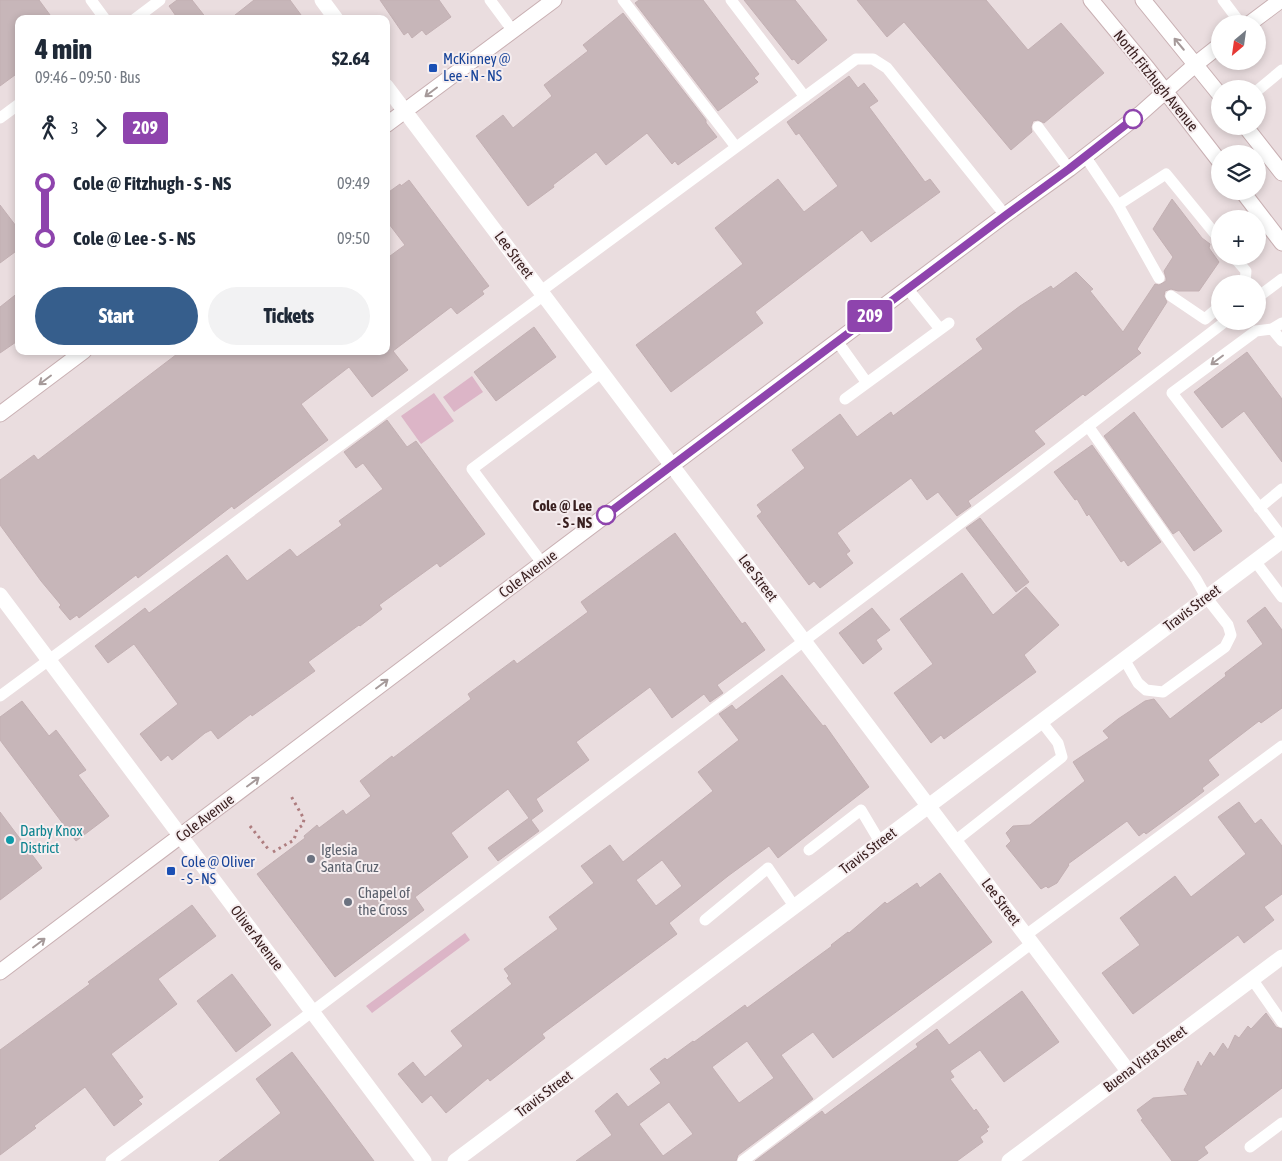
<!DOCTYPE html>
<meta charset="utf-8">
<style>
:root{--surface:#fff;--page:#f2f2f3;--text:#1f2937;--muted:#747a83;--accent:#365e8c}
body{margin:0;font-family:"Asap Condensed",sans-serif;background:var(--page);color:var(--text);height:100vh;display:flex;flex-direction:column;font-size:19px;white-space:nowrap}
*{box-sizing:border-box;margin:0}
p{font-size:16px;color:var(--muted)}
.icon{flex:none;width:28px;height:28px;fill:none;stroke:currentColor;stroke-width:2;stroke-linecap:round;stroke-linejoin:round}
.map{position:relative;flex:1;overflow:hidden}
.drawer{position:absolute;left:15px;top:15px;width:375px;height:340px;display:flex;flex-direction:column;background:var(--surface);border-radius:10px;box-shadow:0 2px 8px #0003}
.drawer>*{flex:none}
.badge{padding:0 10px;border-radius:4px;font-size:18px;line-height:32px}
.needle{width:32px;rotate:209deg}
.controls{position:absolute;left:1211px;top:15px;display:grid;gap:10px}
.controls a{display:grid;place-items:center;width:55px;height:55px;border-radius:50%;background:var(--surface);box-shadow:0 2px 8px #0003;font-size:25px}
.map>.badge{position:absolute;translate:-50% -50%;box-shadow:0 0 0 2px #fff}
.legs{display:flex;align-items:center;gap:8px;height:55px;padding:0 20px;font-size:16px}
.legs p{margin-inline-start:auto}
.head{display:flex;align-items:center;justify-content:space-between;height:85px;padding:0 20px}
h1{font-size:28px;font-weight:800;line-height:38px}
.primary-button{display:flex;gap:10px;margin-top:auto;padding:10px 20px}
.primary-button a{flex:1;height:58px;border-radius:30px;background:var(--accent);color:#fff;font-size:20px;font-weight:800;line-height:58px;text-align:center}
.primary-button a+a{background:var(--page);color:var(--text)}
ul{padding:0 20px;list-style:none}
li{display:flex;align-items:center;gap:18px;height:55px;font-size:19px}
li i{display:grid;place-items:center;width:8px;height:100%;margin:0 6px;background:currentColor}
li i::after{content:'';width:12px;height:12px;margin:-6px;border:4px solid;border-radius:50%;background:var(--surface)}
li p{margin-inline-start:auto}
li:first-child i{background:linear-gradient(#0000 50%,currentColor 0)}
li:last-child i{background:linear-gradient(currentColor 50%,#0000 0)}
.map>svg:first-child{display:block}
.green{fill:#dcb5c7}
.building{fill:#c7b6b9;stroke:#c3b0b3;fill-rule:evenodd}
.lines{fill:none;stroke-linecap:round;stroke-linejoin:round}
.secondary-casing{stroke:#c9b0b3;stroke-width:17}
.path{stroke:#ae7d7f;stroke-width:3;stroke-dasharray:2.5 4;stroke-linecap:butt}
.lane{stroke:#fff;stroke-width:11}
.street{stroke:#fff;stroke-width:15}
.secondary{stroke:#fff;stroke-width:15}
.oneway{stroke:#a69a9a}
.line-1-casing{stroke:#fff;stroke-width:11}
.line-1{stroke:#8e44ad;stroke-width:8}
.transit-dot{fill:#1a4fb4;stroke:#f6eef0;stroke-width:2}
.stop-1-dot{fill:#fff;stroke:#8e44ad;stroke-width:2.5}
.culture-dot{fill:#0f9aa8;stroke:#f6eef0;stroke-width:2}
.worship-dot{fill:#6b7280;stroke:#f6eef0;stroke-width:2}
.labels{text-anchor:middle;stroke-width:4;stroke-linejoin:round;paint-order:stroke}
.transit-label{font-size:15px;fill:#164399;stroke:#f6eef0;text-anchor:start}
.street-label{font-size:15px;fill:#391f1f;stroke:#f6eef0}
.stop-label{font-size:15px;font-weight:bold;fill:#391f1f;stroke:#f6eef0;text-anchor:end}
.culture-label{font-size:15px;fill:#0d838f;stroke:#f6eef0;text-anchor:start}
.worship-label{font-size:15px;fill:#5b616d;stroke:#f6eef0;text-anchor:start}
</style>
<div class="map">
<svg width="1282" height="1161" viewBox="0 0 1282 1161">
<rect width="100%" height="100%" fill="#eadddf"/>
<path class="green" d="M472 376 483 392 454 412 443 397Z
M434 393 454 421 421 444 401 416Z
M465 933 470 940 372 1013 366 1006Z"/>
<path class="building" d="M0 0H39L53 19H19V72L0 86Z
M177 0H192L207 19H178L169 6Z
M254 0H290L304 19H230Z
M380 0H439L451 17 426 35 422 30 412 38 408 32 404 35Z
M639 0H703L759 74 754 78 758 82 718 111 635 3Z
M744 0H795L827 40 798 64 794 59 792 60Z
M857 0H986L1028 50 1061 23 1104 73 1044 123 1038 120 1033 121 1031 127 1032 132 1011 150 904 22 887 37Z
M623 13 706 120V123L717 137 678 165 675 161 672 164 647 133 606 165 596 152 553 185 554 187 528 206 476 136 503 115 513 128 552 96 544 85 588 51 583 45Z
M849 76 858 88 864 83 878 101 869 107 925 182 930 179 940 192 871 242 862 230 755 312 763 323 671 392 636 345 743 264 715 228 778 179 804 212 838 186 799 133 796 135 787 122Z
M409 180 489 286 482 291 484 294 457 314 451 307 393 351 408 370 372 397 349 367 301 404 328 440 234 509 232 506 138 578 136 575 79 618 77 615 70 620 59 607 61 605 41 581 0 525V480L34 455 38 460 181 351H386V259L405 245 386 220V194L400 184 401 186Z
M1172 199 1202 238 1210 244 1209 248 1219 262 1199 291H1178L1171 289 1165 291 1164 296 1167 302 1137 349 1141 353 1085 396 1083 394 1034 431 1045 444 968 501 971 506 957 516 938 492 927 500 911 478 837 533 850 551 846 554 853 563 820 588 814 581 809 585 757 516 762 512 757 505 805 468 792 450 840 414 857 437 891 412 893 416 983 349 976 339 1020 306 1051 286 1053 289 1076 272 1093 289 1090 291 1123 332 1155 284 1159 285 1166 281V278L1164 271 1173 257 1153 229Z
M0 205 19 230V249L0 263Z
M19 292V340L0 353V307Z
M534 327 556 357 496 401 474 372Z
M1247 352 1282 399V462L1244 411 1222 428 1194 392Z
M1134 412 1222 531 1194 551 1179 530 1173 534 1104 436Z
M387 420 407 447 416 441 485 534 440 567 437 563 379 605 382 609 360 626 359 625 308 662 315 671 252 716 251 714 218 739 211 730 205 733 172 760 168 755 161 761 140 734 178 704 134 644 108 663 95 646 145 608 149 613 227 555 247 581 290 549 297 557 342 525 339 521 383 489 363 463 356 468 344 452Z
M1092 445 1161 542 1128 566 1124 560 1121 562 1089 514 1087 516 1077 499 1075 500 1054 472Z
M980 518 1029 582 1016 592 966 528Z
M675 533 742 624 745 622 765 650 717 685 723 693 710 702 704 694 672 718 650 687 576 742 589 760 536 799 543 811 531 820 539 831 498 861 488 848 529 818 508 789 451 833 468 857 415 897 424 910 335 977 257 874 305 838 304 836 317 825 319 828 343 810 346 815 371 796 360 781 392 756 393 758 471 699 468 694 514 660 517 664 588 612 581 602Z
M962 573 993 615 1026 587 1059 625 1024 655 1036 672 944 739 941 735 931 743 894 693 933 664 900 619Z
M1265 607 1282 630V708L1261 723 1259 721 1208 760 1219 775 1202 788 1204 791 1191 801 1146 834 1144 832 1139 836 1127 821 1068 864 1069 865 1057 883 1048 888 1046 886 1041 889 1006 846 1011 841 1006 833 1013 826 1030 825 1085 781 1073 762 1109 738 1103 731 1118 719 1145 701 1154 699 1170 719 1226 676 1225 673 1263 644 1247 621Z
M872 608 890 630 876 640 882 649 863 664 839 633Z
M782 675 823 726 825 725 869 787 778 858 769 846 728 876 669 923 677 934 542 1034 545 1038 490 1081 488 1078 446 1113 431 1095 422 1103 398 1074 413 1062 425 1077 463 1046 451 1031 512 984 507 978 509 976 504 969 558 929 549 917 594 883 581 866 610 845 623 862 713 791 698 772 739 740 719 714 732 705 736 710ZM662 860 682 886 656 906 636 880Z
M22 701 49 736 56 730 86 770 78 775 109 816 76 841 0 740V717Z
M1239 802 1255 824 1261 819 1282 846V894L1264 907 1274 920 1244 943 1238 935 1133 1014 1102 973 1140 945 1120 918 1175 876 1191 897 1246 854 1218 817Z
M0 812 42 868 0 900Z
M940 873 992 942 833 1058 813 1032 781 1055 813 1099 738 1155 736 1161H576L612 1135 595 1111 617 1093 628 1107 661 1083 650 1069 665 1058 667 1060 693 1041 694 1042 745 1005 747 1008 832 946 831 945 848 932 849 933 885 902 887 904 917 883 920 888ZM747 1041 774 1078 739 1103 712 1067ZM669 1102 693 1134 663 1156 639 1124Z
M192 905 216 936 158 979 177 1004 111 1054 143 1097 138 1100 142 1104 114 1126 85 1087 34 1126 36 1128 0 1155V1050L90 984 88 982Z
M232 974 271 1025 236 1052 197 1001Z
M1022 991 1059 1042 1004 1082 980 1050 950 1071 954 1077 950 1079 974 1111 976 1109 989 1127 986 1129 988 1131 980 1137 983 1142 957 1161H755L822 1111 825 1115 833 1109 918 1047 916 1044 937 1029 949 1045Z
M1266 1013 1276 1027 1282 1029V1088L1204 1147 1208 1153 1197 1161H1172L1141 1120 1143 1119 1137 1110 1153 1098 1188 1095 1184 1090 1198 1061 1201 1067 1210 1052 1214 1057 1223 1043 1228 1050 1235 1035 1239 1038 1248 1026 1251 1029Z
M292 1052 324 1094 374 1161H219L281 1113 256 1079Z"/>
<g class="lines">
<g class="secondary-casing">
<path id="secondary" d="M1091 0 1148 69 1220 162
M1143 0 1220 95
M1249 24 1281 0
M386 125 554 0
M1245 126 1282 173
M1242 191 1282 243
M0 414 84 351
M0 972 691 451 1005 215 1069 169 1140 114 1196 64 1220 45"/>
</g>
<path class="path" d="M250 826 269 850
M273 852 294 840 297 829 303 825 304 819 291 796"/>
<path class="lane" d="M91 0 105 19
M490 0 513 31
M623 0 736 147
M731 0 805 97
M1223 0 1241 24
M135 19 160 0
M1258 90 1282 70
M0 118 19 104
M1038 127 1069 169
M1085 156 1118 205 1159 278
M1118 205 1166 174 1220 240
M1233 256 1246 271 1245 284
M907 288 940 329
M541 291 856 59H873L887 68 1005 215
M1171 296 1205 319 1220 306
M1258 297 1282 279
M1282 323 1272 329 1256 331 1172 393 1282 537
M1272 329 1282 341
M837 341 867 383
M845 399 949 323
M1088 426 1196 579 1206 597 1228 625 1231 635 1225 647 1163 692 1146 690 1138 683 1124 659
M1259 508 1282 489
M1255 561 1282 597
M542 563 472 469 602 372
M0 696 544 295
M955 841 1062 757 1058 743 1041 721
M809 850 861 810 880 842
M705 920 768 868 794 906
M1026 935 1282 746
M1252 979 1282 1022
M1250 1147 1282 1123
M111 1161 297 1023 1027 473 1226 321
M743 1161 1032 943"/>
<path class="street" d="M322 0 336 19
M386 86 1128 1071
M0 595 424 1161
M455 1161 1282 541
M1009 1161 1282 957"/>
<use href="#secondary" class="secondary"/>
</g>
<defs><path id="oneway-shaft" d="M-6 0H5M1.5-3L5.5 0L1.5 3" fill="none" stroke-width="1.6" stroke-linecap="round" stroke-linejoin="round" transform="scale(1.25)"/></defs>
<g class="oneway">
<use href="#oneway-shaft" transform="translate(1179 44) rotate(-130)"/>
<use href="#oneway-shaft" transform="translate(431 92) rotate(143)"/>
<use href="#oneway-shaft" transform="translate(1217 360) rotate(143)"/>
<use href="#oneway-shaft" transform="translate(45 380) rotate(143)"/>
<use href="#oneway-shaft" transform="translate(382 684) rotate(-37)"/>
<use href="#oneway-shaft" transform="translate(253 782) rotate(-37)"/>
<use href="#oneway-shaft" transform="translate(39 943) rotate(-37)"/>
</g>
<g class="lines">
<g class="line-1-casing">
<path id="line-1" d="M606 515 1006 215 1069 169 1133 119"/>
</g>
<use href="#line-1" class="line-1"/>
</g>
<g class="transit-dot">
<rect x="428" y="63" width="10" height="10" rx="2.5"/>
<rect x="166" y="866" width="10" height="10" rx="2.5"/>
</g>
<g class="stop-1-dot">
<circle cx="1133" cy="119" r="9"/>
<circle cx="606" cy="515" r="9"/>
</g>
<circle class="culture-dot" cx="10" cy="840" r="5"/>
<g class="worship-dot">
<circle cx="311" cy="859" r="5"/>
<circle cx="348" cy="902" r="5"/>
</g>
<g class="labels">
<g class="transit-label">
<text x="443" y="64">McKinney @<tspan x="443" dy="17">Lee - N - NS</tspan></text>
<text x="181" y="867">Cole @ Oliver<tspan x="181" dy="17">- S - NS</tspan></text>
</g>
<g class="street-label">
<text transform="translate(1156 81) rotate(51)" y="5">North Fitzhugh Avenue</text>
<text transform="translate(514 255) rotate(53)" y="5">Lee Street</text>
<text transform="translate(528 574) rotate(-37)" y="5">Cole Avenue</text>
<text transform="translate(758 578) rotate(53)" y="5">Lee Street</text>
<text transform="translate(1192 608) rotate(-37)" y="5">Travis Street</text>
<text transform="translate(205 818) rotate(-37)" y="5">Cole Avenue</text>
<text transform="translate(868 851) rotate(-37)" y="5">Travis Street</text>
<text transform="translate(1001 902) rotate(53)" y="5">Lee Street</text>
<text transform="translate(257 938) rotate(53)" y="5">Oliver Avenue</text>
<text transform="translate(1145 1059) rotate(-37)" y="5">Buena Vista Street</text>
<text transform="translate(544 1094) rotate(-37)" y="5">Travis Street</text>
</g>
<g class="stop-label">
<text x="592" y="511">Cole @ Lee<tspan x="592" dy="17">- S - NS</tspan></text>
</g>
<g class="culture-label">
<text x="20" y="836">Darby Knox<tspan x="20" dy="17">District</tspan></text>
</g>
<g class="worship-label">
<text x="321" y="855">Iglesia<tspan x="321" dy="17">Santa Cruz</tspan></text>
<text x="358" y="898">Chapel of<tspan x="358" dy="17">the Cross</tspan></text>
</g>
</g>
</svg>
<div class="controls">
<a><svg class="needle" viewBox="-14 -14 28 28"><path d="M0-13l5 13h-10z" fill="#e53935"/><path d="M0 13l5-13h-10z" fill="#747a83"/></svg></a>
<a><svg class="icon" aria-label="locate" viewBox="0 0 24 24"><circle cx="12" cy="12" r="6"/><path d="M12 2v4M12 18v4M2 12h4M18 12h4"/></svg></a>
<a><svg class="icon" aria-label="layers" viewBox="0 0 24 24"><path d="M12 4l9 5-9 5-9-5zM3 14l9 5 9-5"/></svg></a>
<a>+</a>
<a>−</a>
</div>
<b class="badge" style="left:870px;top:316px;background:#8e44ad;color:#fff">209</b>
<section class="drawer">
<div class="head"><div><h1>4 min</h1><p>09:46 – 09:50 · Bus</p></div><b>$2.64</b></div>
<div class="legs"><svg class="icon" aria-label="walk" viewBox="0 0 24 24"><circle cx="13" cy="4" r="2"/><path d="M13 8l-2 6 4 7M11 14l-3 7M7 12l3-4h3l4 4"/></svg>3<svg class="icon" aria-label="forward" viewBox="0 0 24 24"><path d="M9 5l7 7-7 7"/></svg><b class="badge" style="background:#8e44ad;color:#fff">209</b></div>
<ul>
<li><i style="color:#8e44ad"></i><b>Cole @ Fitzhugh - S - NS</b><p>09:49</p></li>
<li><i style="color:#8e44ad"></i><b>Cole @ Lee - S - NS</b><p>09:50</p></li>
</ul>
<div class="primary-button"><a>Start</a><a>Tickets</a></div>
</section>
</div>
